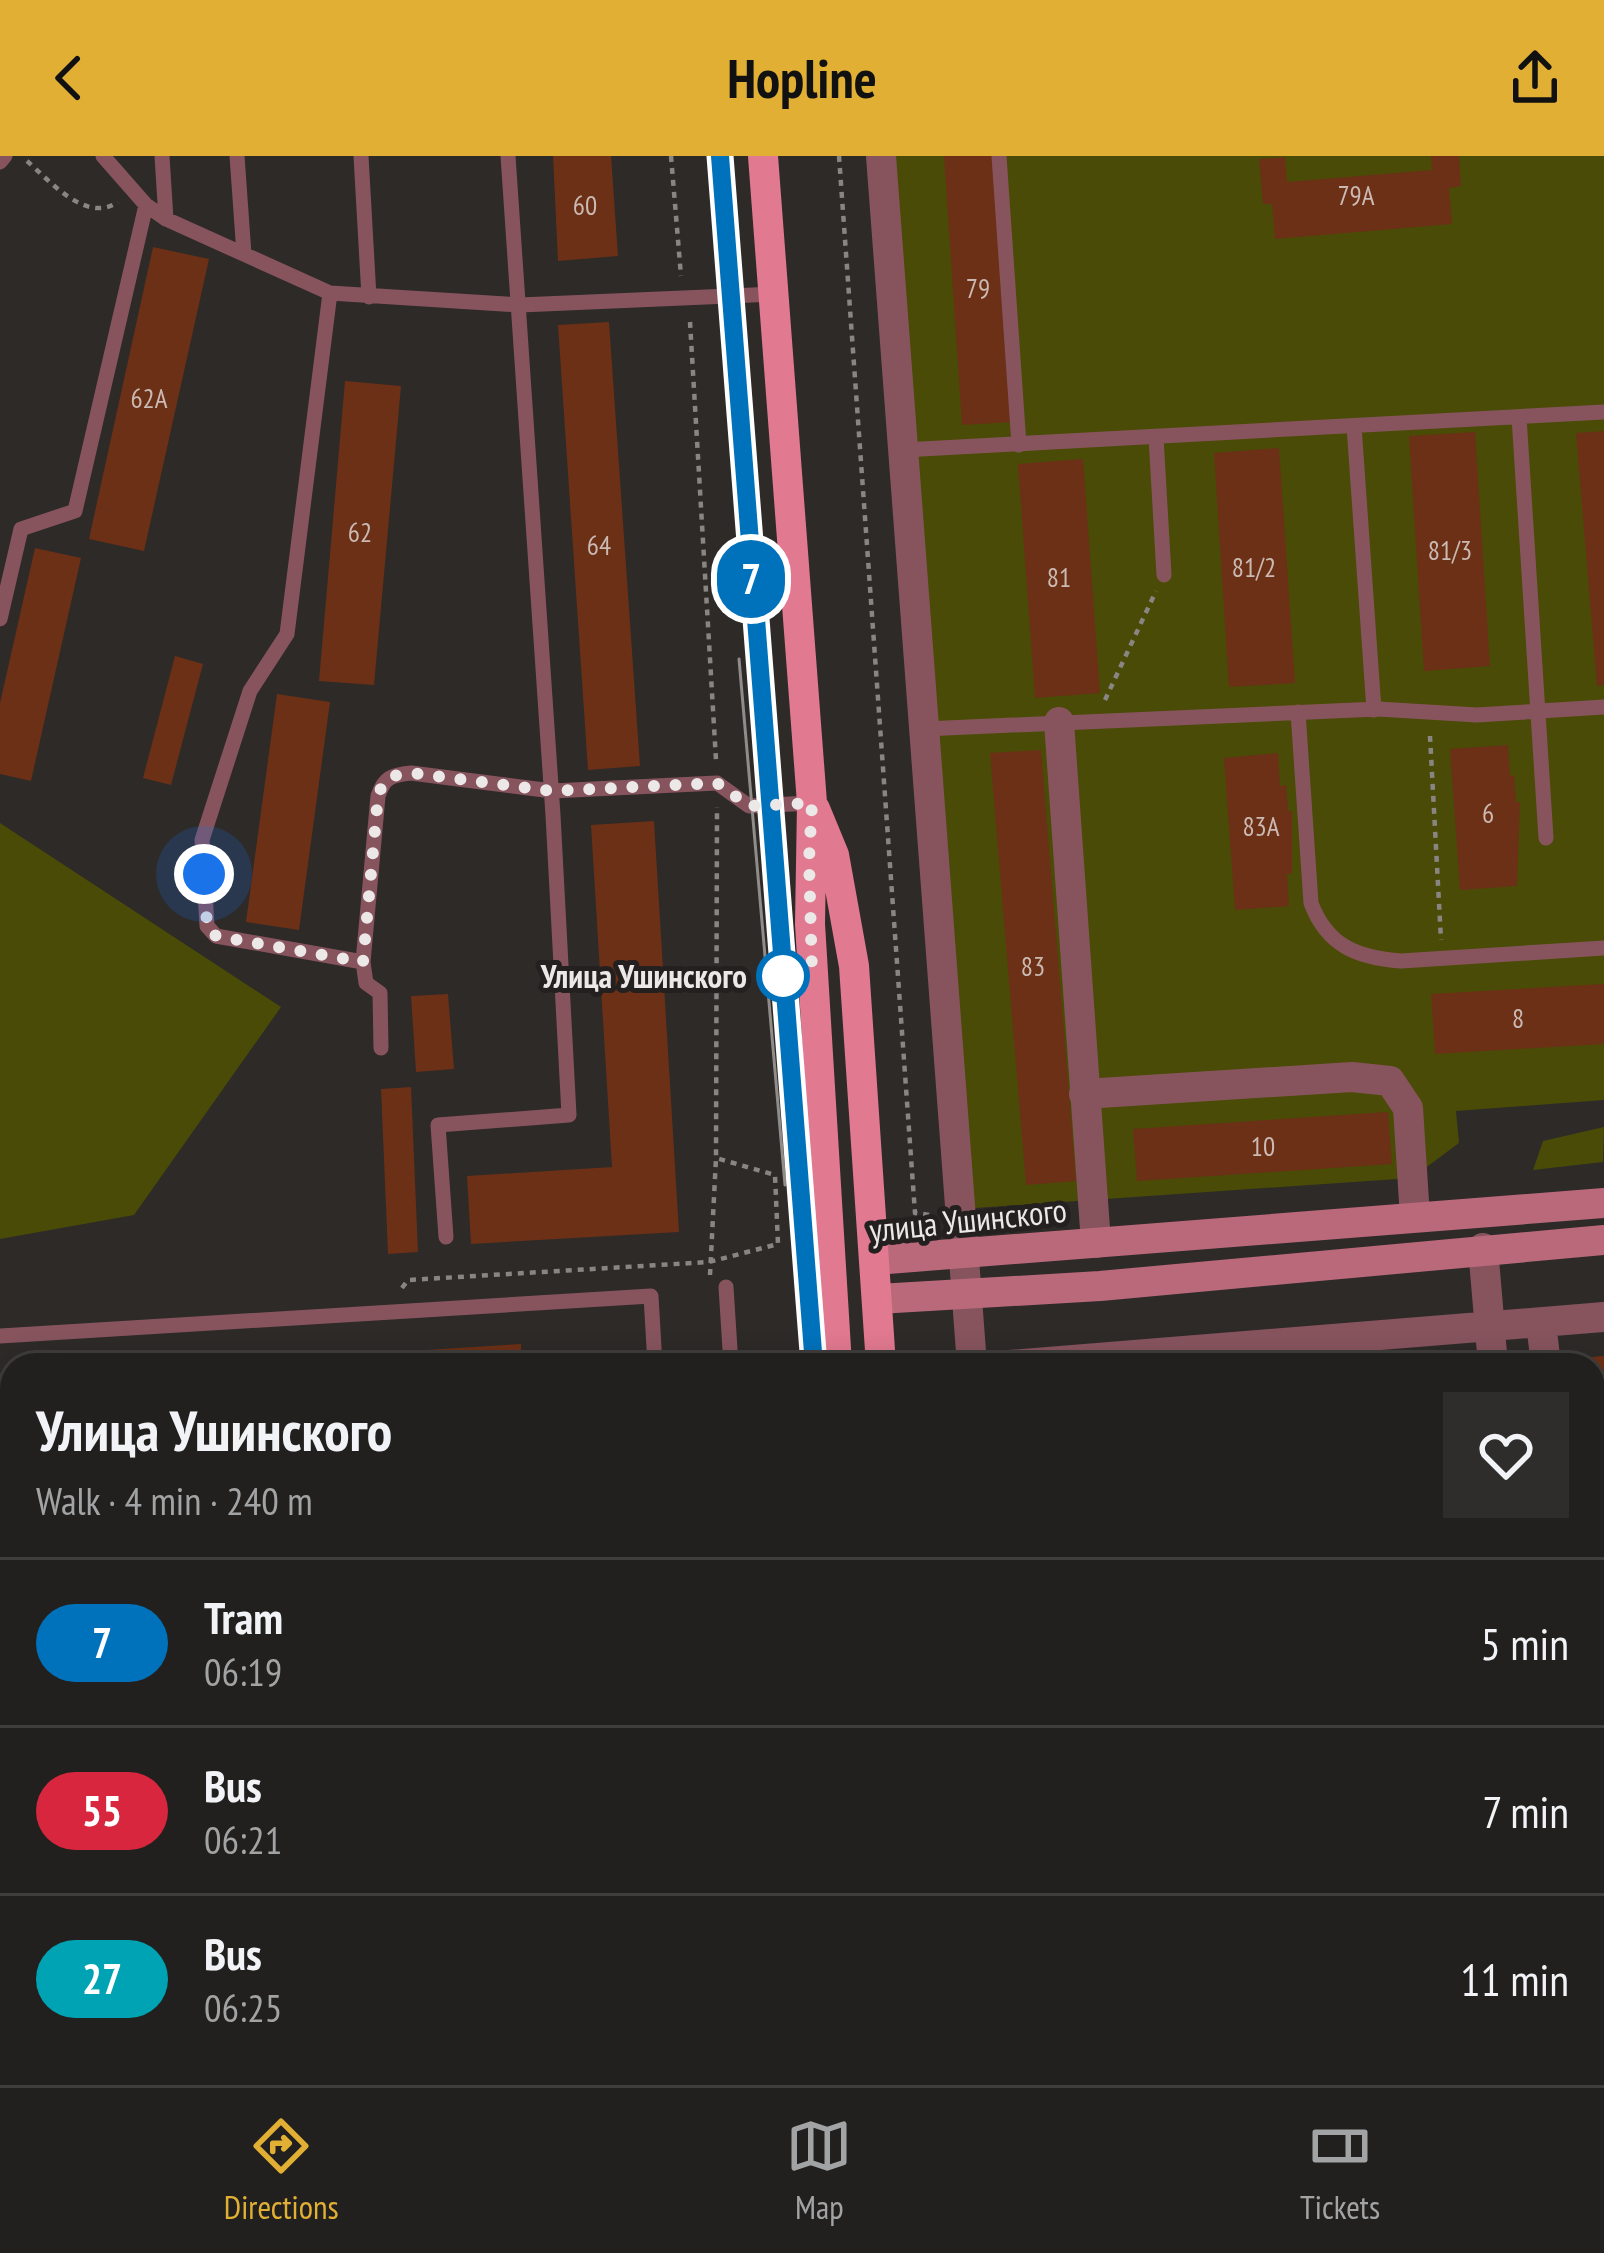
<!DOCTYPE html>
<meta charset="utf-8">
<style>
:root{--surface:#22201e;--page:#2e2d2b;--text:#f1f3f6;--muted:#a2a3a4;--line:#3f3e3c;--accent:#e1af34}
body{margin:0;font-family:"PT Sans Narrow",sans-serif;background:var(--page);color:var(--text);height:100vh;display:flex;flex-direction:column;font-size:45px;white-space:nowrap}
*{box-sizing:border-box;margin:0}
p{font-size:39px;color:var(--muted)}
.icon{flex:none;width:66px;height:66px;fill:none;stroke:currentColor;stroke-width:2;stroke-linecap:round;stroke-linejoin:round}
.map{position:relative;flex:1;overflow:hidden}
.sheet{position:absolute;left:0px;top:1197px;width:1605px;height:732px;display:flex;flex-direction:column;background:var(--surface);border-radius:36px 36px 0 0;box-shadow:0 6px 30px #0003,0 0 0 3px var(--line)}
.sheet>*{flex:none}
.badge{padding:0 24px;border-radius:39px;font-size:42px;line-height:78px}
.you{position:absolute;width:60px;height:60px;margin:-30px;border:9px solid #fff;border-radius:50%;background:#1a73e8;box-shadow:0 0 0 18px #1a73e833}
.map>.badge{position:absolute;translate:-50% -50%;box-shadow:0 0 0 6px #fff}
.round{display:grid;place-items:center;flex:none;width:126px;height:126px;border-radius:0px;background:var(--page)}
.overview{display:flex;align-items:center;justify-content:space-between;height:204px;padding:0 36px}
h1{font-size:57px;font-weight:700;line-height:90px}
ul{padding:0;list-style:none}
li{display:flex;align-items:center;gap:36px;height:168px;padding:0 36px;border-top:3px solid var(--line)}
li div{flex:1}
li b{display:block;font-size:45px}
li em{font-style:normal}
li .badge{min-width:132px;font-weight:700;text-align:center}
header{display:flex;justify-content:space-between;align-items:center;height:156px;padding:0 36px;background:var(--accent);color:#111;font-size:54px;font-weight:700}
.dock{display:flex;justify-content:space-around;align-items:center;height:168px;border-top:3px solid var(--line);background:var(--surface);font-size:33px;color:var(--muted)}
.dock a{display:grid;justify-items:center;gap:6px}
.dock .active{color:var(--accent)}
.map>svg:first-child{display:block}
.green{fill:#4a4b06}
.building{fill:#6c3016}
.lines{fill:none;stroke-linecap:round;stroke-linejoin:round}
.path{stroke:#888583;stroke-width:4.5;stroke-dasharray:6 6;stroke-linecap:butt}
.service{stroke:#87545e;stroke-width:15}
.minor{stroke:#87545e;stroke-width:30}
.secondary{stroke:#ba697a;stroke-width:30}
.primary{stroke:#e17990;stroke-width:30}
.tram{stroke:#8f8c8a;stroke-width:3}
.line-casing{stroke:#fff;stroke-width:27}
.line{stroke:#0072bc;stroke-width:18}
.walk{stroke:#ebe8e7;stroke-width:12;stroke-dasharray:0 21.6}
.stop-dot{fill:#fff;stroke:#0072bc;stroke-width:6}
.labels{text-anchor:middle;stroke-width:10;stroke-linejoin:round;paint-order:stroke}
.number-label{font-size:27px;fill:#cbbab3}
.stop-label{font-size:33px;font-weight:bold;fill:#ebe8e7;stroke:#24201f;text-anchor:end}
.street-label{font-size:33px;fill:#ebe8e7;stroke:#24201f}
</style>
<header><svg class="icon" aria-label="back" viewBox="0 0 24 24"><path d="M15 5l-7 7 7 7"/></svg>Hopline<svg class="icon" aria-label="share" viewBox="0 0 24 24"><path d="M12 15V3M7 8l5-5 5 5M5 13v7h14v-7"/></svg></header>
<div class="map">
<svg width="1604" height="1929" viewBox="0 0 1604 1929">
<rect width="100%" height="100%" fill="#2d2a28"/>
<path class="green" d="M881 0H1604V944L1456 955 1459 987 1412 1022 961 1053Z
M0 667 281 851 134 1059 0 1083Z
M1604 971 1603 1006 1533 1014 1543 985Z"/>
<path class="building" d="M553 0H611L618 100 558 105Z
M944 0H994L1012 266 962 269Z
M1431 0H1459L1461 30 1449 32 1452 68 1275 83 1272 48H1263L1259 3 1285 1 1287 26 1432 14Z
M153 91 209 103 144 395 89 383Z
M609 166 640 610 588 614 558 169Z
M345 225 401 230 374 529 319 525Z
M1604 275V529L1597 530 1576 277Z
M1475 276 1490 510 1424 515 1409 280Z
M1279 292 1295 527 1229 531 1214 297Z
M1083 303 1100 537 1035 542 1018 308Z
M35 392 81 402 31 625 0 618V547Z
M175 500 203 508 171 629 143 622Z
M277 538 330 546 299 774 246 766Z
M1508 589 1510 620 1514 619 1516 646H1520L1517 730 1460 734 1450 593Z
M1041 594 1076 1025 1026 1029 990 597Z
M1278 597 1280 630 1286 629 1288 655H1292V717L1287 718 1289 750 1235 754 1224 602Z
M654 665 679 1076 471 1088 467 1020 612 1011 591 669Z
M1604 828V888L1435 898 1431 838Z
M448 838 454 913 416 916 411 840Z
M411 931 418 1096 388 1098 381 933Z
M1388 956 1392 1008 1137 1025 1133 973Z
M521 1188 522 1209H250V1205Z
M1604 1200V1262H1593V1209H1551V1204Z
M12 1221V1298L0 1299V1222Z
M12 1534V1601L0 1602V1535Z
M1604 1712V1772H1596L1593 1713Z
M1604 1795V1887L1593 1888V1796Z
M1064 1917H1214L1215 1929H1065Z"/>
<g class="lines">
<path class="path" d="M671 0 681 120
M839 0 915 1057 930 1059
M27 5C50 25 86 68 118 46
M690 166 716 604
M1105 544 1156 435
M1430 580 1441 784
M710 1119 716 1002 717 651
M402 1132 408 1124 709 1106 778 1088 775 1019 716 1002
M1593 1653 1604 1652
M807 1917 808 1929
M1258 1917 1260 1929"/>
<path class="service" d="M103 0 146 49 166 63 330 137 520 149 773 138
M162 0 166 63
M237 0 244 98
M361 0 369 141
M999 0 1019 289
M0 6 5 0
M330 137 287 478 250 535 202 684 207 770 216 780 363 806 378 640C384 621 392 619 411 617L552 635 717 627 749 650 812 647
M1519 261 1546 682
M1354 270 1374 554
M1156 281 1164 419
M903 294 1604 256
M0 463 21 373 75 355 146 49
M1298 556 1311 747C1327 790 1358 802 1401 805L1604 792
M924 573 1378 553 1477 559 1604 551
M363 806 366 827 380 837 381 892
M446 1081 438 969 569 959 553 659 508 0
M726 1131 731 1209
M0 1180 651 1140 655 1209
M0 1325 12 1324
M0 1441H12
M0 1514 12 1513
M0 1627H12
M1593 1701 1604 1700
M0 1831 12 1830
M1461 1917 1476 1926 1591 1917"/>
<path class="minor" d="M881 0 972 1209
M1059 566 1096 1087
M1084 938 1352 921 1390 925 1408 952 1415 1061
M1483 1092 1493 1209
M1541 1167 1546 1209
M1009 1209 1604 1161
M1593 1298 1604 1297
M1030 1917 1031 1929"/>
<path class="secondary" d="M875 1104 1604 1047
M878 1143 1100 1130 1604 1084"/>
<path class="primary" d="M763 0 812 647 810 768 837 1209
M815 653 834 699 854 810 881 1209
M893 1917 894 1929
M939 1917 940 1929"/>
<path class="tram" d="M720 0 814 1209
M739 503 785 1029
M848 1917V1929"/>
</g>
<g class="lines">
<g class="line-casing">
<path id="line" d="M720 0 814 1209"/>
</g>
<use href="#line" class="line"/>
<path class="walk" d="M204 718 207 770 216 780 363 806 378 640C384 621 392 619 411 617L552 635 717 627 749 650 812 647 809 704 812 816 783 820"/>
</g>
<circle class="stop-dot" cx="783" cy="820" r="24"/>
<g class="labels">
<g class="number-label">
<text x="1356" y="49">79А</text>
<text x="585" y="59">60</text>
<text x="978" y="142">79</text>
<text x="149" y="252">62А</text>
<text x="360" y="386">62</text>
<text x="599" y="399">64</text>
<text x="1450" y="404">81/3</text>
<text x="1254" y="421">81/2</text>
<text x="1059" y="431">81</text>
<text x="1488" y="667">6</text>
<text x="1261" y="680">83А</text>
<text x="1033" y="820">83</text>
<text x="1518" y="872">8</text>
<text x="1263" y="1000">10</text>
</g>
<g class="stop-label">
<text x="747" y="832">Улица Ушинского</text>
</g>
<g class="street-label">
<text transform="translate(968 1064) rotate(-6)" y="12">улица Ушинского</text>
</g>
</g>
</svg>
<div class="you" style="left:204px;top:718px"></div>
<b class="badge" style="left:751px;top:423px;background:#0072bc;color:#fff">7</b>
<section class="sheet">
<div class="overview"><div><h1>Улица Ушинского</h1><p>Walk · 4 min · 240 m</p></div><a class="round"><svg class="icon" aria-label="heart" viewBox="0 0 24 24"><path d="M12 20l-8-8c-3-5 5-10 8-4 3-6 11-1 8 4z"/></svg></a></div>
<ul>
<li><span class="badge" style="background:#0072bc;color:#fff">7</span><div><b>Tram</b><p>06:19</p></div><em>5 min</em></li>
<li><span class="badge" style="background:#d7263d;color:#fff">55</span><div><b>Bus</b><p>06:21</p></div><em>7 min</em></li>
<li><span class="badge" style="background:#00a3b4;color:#fff">27</span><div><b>Bus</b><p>06:25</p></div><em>11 min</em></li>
</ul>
</section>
</div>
<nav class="dock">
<a class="active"><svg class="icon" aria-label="directions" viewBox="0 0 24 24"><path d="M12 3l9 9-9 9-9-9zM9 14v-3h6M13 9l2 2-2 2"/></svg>Directions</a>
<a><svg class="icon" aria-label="map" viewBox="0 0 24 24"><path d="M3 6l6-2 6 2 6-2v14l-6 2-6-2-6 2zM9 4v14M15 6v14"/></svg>Map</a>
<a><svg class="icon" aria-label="tickets" viewBox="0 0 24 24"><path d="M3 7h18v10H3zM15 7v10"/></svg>Tickets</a>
</nav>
